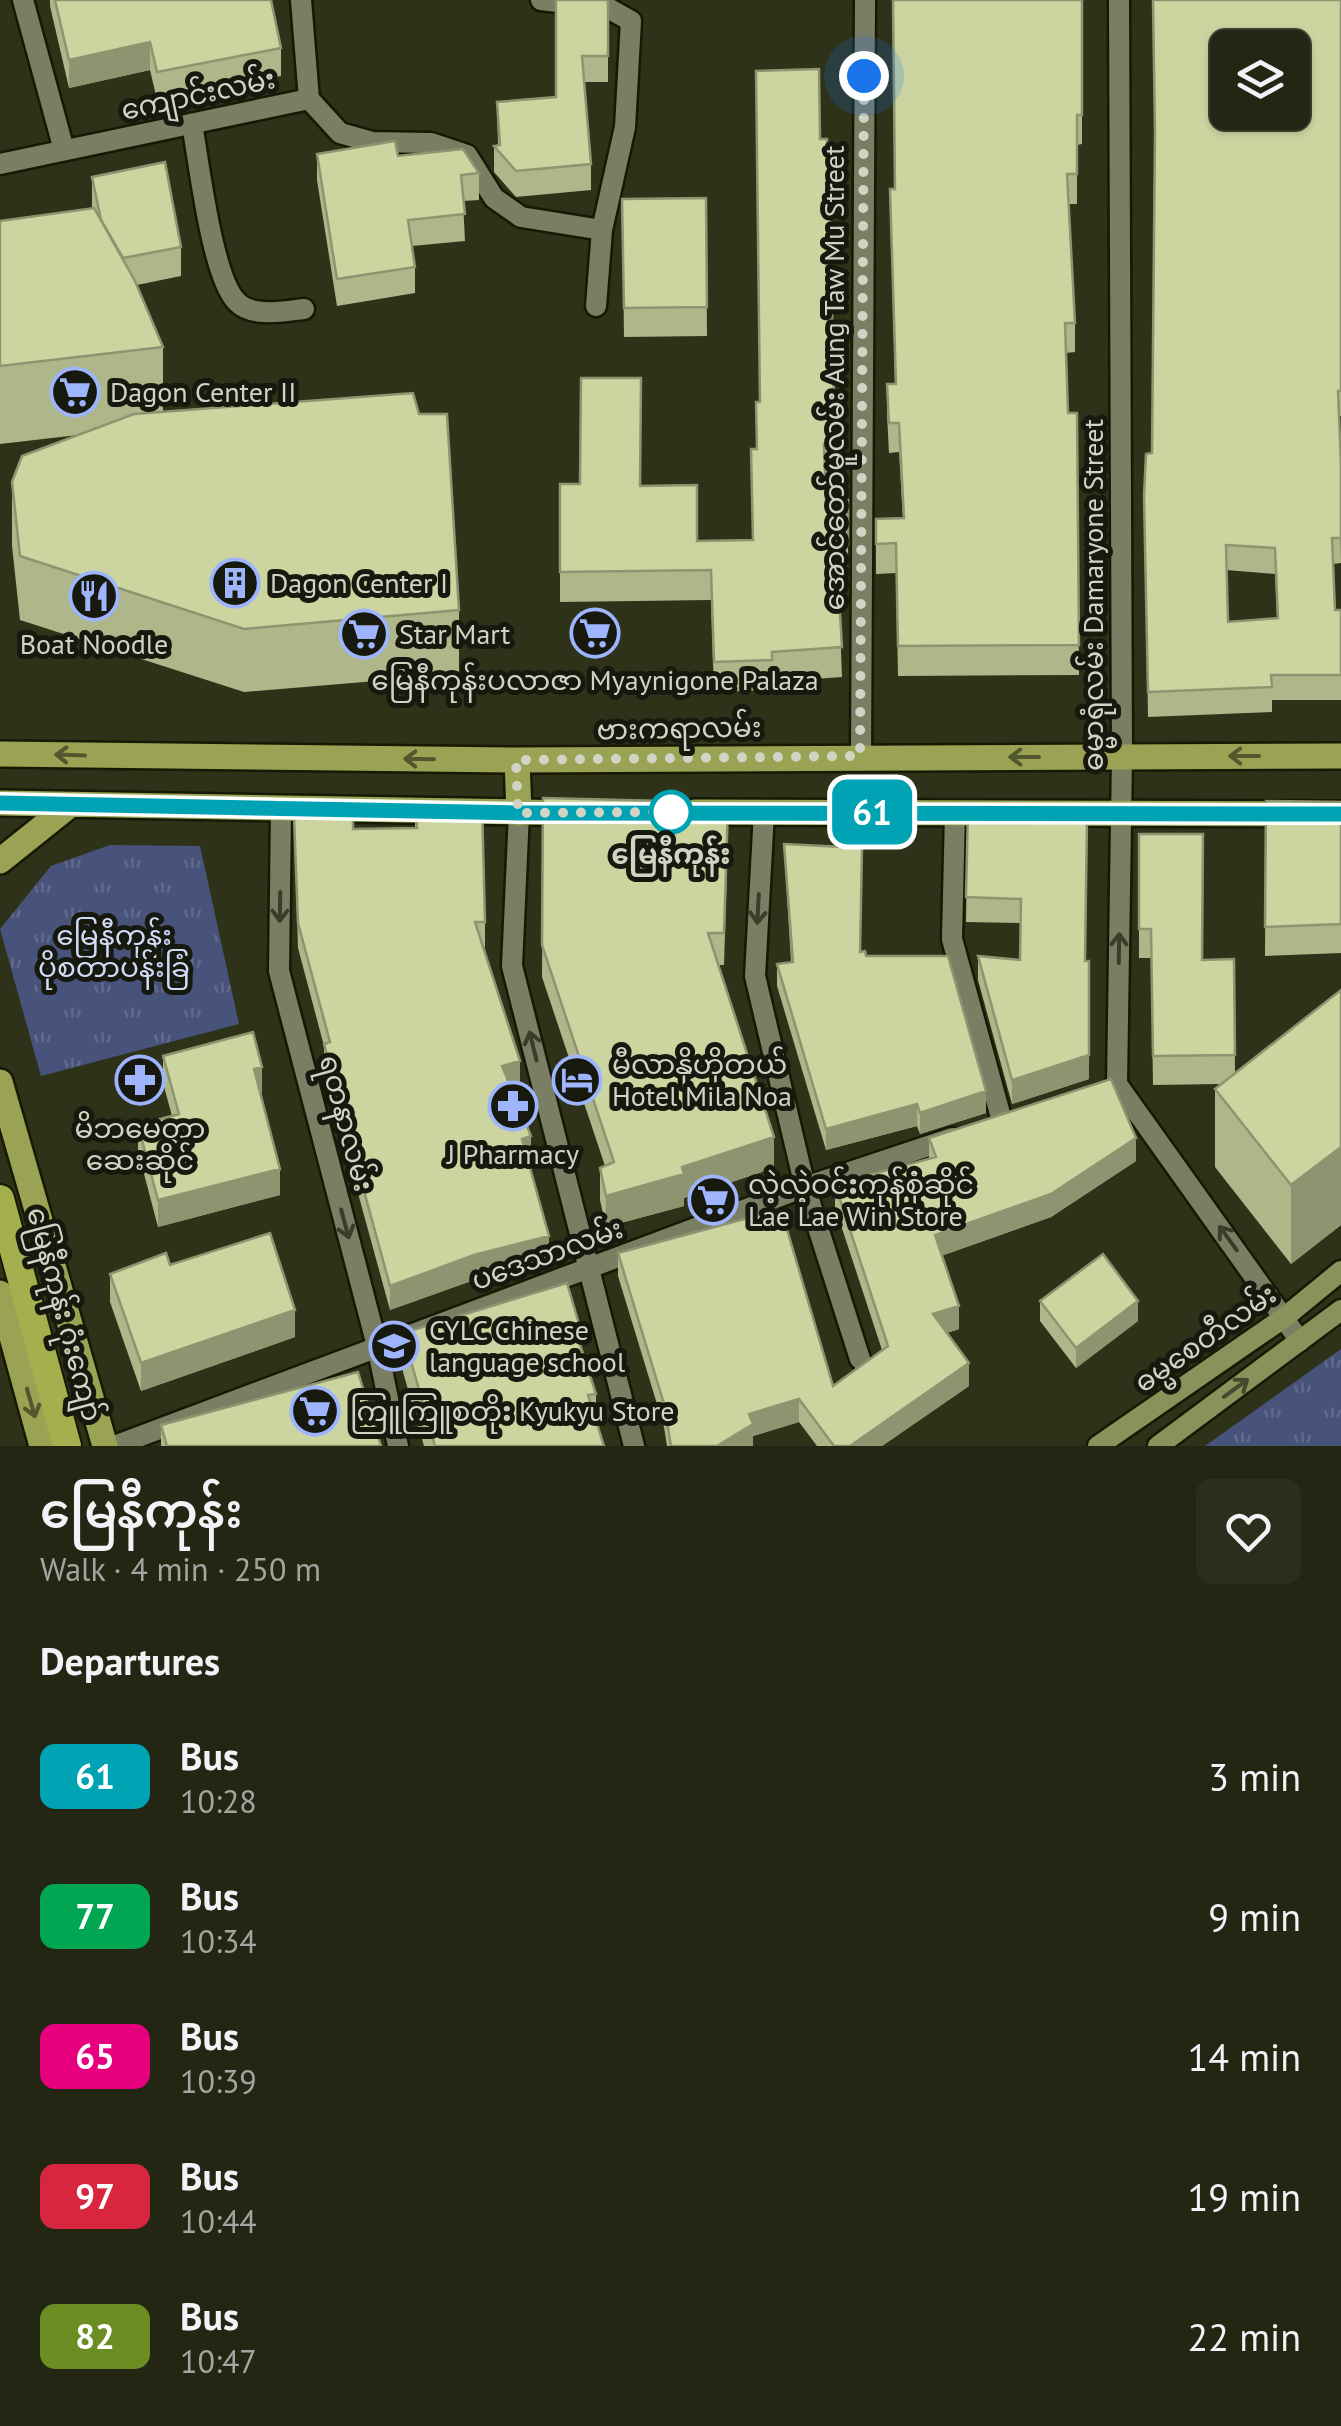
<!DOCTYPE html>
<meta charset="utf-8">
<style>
:root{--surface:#222613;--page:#2a2e1c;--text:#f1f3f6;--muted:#a2a5a0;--line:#3f4333}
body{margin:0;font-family:"PT Sans","Noto Sans Myanmar",sans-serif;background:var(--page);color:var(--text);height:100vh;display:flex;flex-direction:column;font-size:38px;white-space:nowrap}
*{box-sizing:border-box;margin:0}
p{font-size:32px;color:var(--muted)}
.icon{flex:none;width:55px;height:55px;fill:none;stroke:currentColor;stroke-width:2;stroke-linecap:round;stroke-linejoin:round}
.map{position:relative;height:1446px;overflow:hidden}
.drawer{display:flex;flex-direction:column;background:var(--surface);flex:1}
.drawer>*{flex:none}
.badge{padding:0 20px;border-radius:15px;font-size:35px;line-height:65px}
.fabs{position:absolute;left:1210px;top:30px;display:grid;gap:20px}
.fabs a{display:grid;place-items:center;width:100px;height:100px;border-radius:15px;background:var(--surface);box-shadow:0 2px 8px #0004,0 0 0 2px var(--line);font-size:50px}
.you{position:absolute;width:50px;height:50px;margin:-25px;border:8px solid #fff;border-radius:50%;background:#1a73e8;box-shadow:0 0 0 15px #1a73e833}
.map>.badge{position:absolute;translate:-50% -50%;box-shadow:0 0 0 5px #fff}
h2{padding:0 40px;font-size:38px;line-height:90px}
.round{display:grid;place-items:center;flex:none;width:105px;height:105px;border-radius:15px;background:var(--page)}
.overview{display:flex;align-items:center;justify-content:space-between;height:170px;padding:0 40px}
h1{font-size:48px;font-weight:600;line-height:75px}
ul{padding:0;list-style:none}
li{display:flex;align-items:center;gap:30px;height:140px;padding:0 40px}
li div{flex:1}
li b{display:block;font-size:38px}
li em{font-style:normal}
li .badge{min-width:110px;font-weight:700;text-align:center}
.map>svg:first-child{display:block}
.grass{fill:url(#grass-tufts)}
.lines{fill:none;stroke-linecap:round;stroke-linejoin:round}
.minor-casing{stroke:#171903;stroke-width:25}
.secondary-casing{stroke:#171903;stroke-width:25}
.primary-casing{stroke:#171903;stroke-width:30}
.trunk-casing{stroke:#171903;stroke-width:32}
.minor{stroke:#7a7e63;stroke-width:20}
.secondary{stroke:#8a915b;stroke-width:20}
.primary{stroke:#9aa353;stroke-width:25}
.trunk{stroke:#a4b04e;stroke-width:28}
.wall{fill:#afb68a;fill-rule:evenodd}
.shaded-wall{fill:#8f9470}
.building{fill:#ccd4a0;stroke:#8f9470;stroke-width:2.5;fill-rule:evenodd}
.oneway{stroke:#52572d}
.oneway2{stroke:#3a3c2c}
.oneway3{stroke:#45492d}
.line-casing{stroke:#fff;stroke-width:22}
.line{stroke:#00a3b4;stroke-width:15}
.walk{stroke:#d1d4c5;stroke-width:10;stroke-dasharray:0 18}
.stop-dot{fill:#fff;stroke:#00a3b4;stroke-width:5}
.labels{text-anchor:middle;stroke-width:10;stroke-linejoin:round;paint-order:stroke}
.street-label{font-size:28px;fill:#d1d4c5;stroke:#17190e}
.poi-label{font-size:28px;fill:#d1d4c5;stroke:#17190e;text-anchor:start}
.stop-label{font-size:28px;font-weight:bold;fill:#d1d4c5;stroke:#17190e}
.park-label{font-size:28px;fill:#d1daf6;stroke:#17190e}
</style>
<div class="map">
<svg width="1341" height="1446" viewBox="0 0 1341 1446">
<defs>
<pattern id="grass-tufts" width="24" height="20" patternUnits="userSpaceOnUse" patternTransform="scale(2.5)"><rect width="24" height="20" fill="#47537a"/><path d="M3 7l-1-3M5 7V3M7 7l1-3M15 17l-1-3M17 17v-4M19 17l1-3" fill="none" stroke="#606b8b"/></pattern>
</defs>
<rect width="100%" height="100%" fill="#2e3219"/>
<path class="grass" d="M110 845 200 846 239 1024 41 1076 0 929 51 866Z
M1341 1349V1446H1205Z"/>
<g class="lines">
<g class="minor-casing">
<path id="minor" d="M23 0 64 150
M541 0 608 8 631 21 625 127 602 230
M1119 0 1122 757 1117 1084 1300 1341
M309 99 340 133 372 142 431 143 467 155 494 198 521 217 602 230 596 306
M192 124C199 162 212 278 237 302 253 318 284 311 304 309
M0 164 309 99 301 0
M861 756 865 0
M281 810 279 971 377 1346 398 1446
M764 812 755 976 805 1187 860 1359
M955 812 952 939 1002 1121
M519 813 512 966 634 1446
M114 1446 805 1187 952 1138"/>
</g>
<g class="secondary-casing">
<path id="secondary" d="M1098 1446 1285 1317 1341 1271
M1158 1446 1341 1310"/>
</g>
<g class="primary-casing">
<path id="primary" d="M0 754 517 760 1341 756
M517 760 519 813
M0 803 575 813
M695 812 1341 814
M0 861 70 805
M0 1082 105 1446
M0 1293 42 1446"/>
</g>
<g class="trunk-casing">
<path id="trunk" d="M0 1199 67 1446"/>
</g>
<use href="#minor" class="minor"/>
<use href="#secondary" class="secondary"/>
<use href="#primary" class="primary"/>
<use href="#trunk" class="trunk"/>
</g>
<path class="wall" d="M50 0H271L281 48V76L157 100 150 70 69 88 50 6Z
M608 0V82H584L591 164V190L516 197 494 172V146H498L497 102 556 97Z
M1082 0V144L1077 145V204H1069L1075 323V352L1066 353 1068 413H1077L1079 675 898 676 896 573 876 574V519L903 518 899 452 889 453 887 414V384H895L890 189H895Z
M1341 0V416H1339L1341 563 1333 564 1335 610H1341V700H1272V712L1148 717 1144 496 1152 453 1155 147ZM1226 570 1275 574 1277 618 1228 622Z
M820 139 834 398V428H830L831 473H826V501L848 519V574H838L842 677 772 682V690L714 692 711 600 560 602V484L640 486 697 541 752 540 760 402Z
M317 154 398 156 479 173V200L463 201 465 241 412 246 415 267V293L337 306 317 180Z
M92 177 181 247V276L137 285 163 347V412L459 610V674L244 692 20 620 12 546V482L78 435 0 444V221L92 208Z
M706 198 707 336 624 337 622 199Z
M543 798 663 807 728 838 724 965H719L774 1168 684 1198V1206L606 1227 600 1200V1168L605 1166 542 977Z
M1266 801 1341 802V953L1265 956Z
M415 803 485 922V947H483L520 1085 511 1088 531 1161H528L549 1261 474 1280 390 1310 324 1069V1046L298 948 294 816 353 829 415 828Z
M968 809 1085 961 1089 1079 1012 1104 978 980V956L1020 960 1021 923 966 922Z
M1139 834 1202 960 1234 959 1235 1073 1341 990V1225L1291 1264 1215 1167V1089L1221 1084 1153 1085 1151 958H1139Z
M784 844 861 952 866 956 986 1113 920 1134 917 1126 826 1150 777 986V964L791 962Z
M163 1056 262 1093 260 1094 280 1195 158 1227 138 1151V1125L172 1116 163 1083Z
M929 1138 1136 1161 1051 1217 941 1256 959 1329 947 1333 969 1386 882 1446H817L799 1422 753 1436V1446H667L664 1427 618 1276V1253L833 1386 882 1350 835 1207V1184L929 1159Z
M170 1265 295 1337 141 1391 110 1302V1274Z
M1040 1301 1138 1321 1076 1368 1040 1321Z
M403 1333 579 1342 596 1394V1421L604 1446H424L403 1372Z
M161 1425 381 1446H161Z"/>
<path class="shaded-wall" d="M150 42V70L69 88V60Z
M1089 1055V1079L1012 1104V1080Z
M520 1061V1085L502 1091V1066Z
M262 1067V1093L254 1096V1069Z
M986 1091V1113L920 1134V1113Z
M917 1104V1126L826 1150V1129Z
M531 1136V1161L522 1163V1139Z
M774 1137V1168L684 1198V1206L606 1227V1196L682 1167Z
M1136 1138V1161L1051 1217 935 1258V1235Z
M1341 1147V1225L1291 1264V1185Z
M280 1169V1195L158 1227V1200Z
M549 1236V1261L474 1280 390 1310V1286L474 1255Z
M1138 1301V1321L1076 1368V1348Z
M959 1306V1329L933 1337V1314Z
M295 1310V1337L141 1391V1363Z
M969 1363V1386L882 1446H850Z
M799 1399V1422L753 1436V1446H717L749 1414Z"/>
<path class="building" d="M55 0H271L281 48 157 72 150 42 69 60Z
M556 0H608V56H582L591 164 516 171 494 146 500 145 497 102 556 97Z
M893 0H1082V115H1077V174H1067L1075 323H1065L1068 413H1077L1079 645 898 646 896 543 876 544V519L904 518 899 423H889L887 384H896L890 189H895Z
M1153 0H1341V391H1338L1341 465V538H1332L1335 610H1341V675H1271L1272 687 1148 692 1144 496 1146 454 1152 453 1155 133ZM1228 48H1292V112H1228ZM1226 545 1275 548 1278 618 1228 622Z
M819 69 820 139H827L829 184 834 398H830L831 444H824L826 501 848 500V544L836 545 842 647 772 652V660L714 662 711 570 560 572V484H580L581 378H641L640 486 697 485V541L753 540 751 449H757L756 402H760L756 71Z
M395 141 398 156 463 149 479 173 461 175 465 214 408 220 415 267 337 279 317 154Z
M165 162 181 247 123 258 101 220 92 177Z
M706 198 707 307 624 308 622 199Z
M94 208 135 281 163 347 0 366V221Z
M413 393 419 414H447L459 610 244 629 20 556 12 482 22 456 134 414Z
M543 798 663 801V807L728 806 724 933H708L774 1137 682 1167 684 1174 606 1196 600 1168 614 1162 542 945Z
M1266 801 1341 802V924L1265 927Z
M415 803 482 804 485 922H475L520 1061 502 1066 531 1136 522 1139 549 1236 474 1255 390 1286 324 1044 330 1042 298 923 294 816 353 813V829L417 828Z
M968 809 1087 817 1085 961H1089V1055L1012 1080 978 956 1020 960 1021 899 966 897Z
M1139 834H1203L1202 960 1234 959 1235 1055 1153 1056 1151 929H1139Z
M784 844 862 848 860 952 865 951 866 956H948L986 1091 920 1113 917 1104 826 1129 777 964 793 962Z
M1341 990V1147L1291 1185 1215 1089Z
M253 1032 262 1067 254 1069 280 1169 158 1200 138 1125 179 1114 163 1056Z
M1111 1079 1136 1138 1051 1194 935 1235 959 1306 933 1314 969 1363 850 1446H834L799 1399 749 1414 753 1424 717 1446H671L664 1404 618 1253 781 1209 833 1386 888 1346 835 1184 936 1157 929 1138Z
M270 1233 295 1310 141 1363 110 1274 166 1253 170 1265Z
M1103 1254 1138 1301 1076 1348 1040 1301Z
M567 1283 579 1324 574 1326 596 1394 588 1395 604 1446H435L403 1333Z
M358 1372 381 1446H167L161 1425Z"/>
<defs><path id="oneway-shaft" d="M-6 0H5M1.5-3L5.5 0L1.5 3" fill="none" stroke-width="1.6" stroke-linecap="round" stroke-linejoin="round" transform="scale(2.5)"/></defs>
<g class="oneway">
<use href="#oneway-shaft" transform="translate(70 755) rotate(-178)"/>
<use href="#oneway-shaft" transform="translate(1244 756) rotate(180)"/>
<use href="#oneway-shaft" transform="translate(1024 757) rotate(-180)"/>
<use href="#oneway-shaft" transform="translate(419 759) rotate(-179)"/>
<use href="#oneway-shaft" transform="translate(31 1403) rotate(74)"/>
</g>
<g class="oneway2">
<use href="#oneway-shaft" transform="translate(280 907) rotate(91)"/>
<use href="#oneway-shaft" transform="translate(758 909) rotate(93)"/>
<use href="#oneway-shaft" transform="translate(1119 948) rotate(-89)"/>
<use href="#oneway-shaft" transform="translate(533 1046) rotate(-104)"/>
<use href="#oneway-shaft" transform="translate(345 1224) rotate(75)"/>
<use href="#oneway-shaft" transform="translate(1228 1238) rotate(-126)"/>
</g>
<use class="oneway3" href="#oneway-shaft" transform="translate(1236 1388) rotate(-36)"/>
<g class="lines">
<g class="line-casing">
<path id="line" d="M0 803 518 813 1341 814"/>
</g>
<use href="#line" class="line"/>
<path class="walk" d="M671 812 518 813 516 760 860 756 864 76"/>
</g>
<defs>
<g id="supermarket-ring" transform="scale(2.5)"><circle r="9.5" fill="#17190e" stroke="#9eb4fd" stroke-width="1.5"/><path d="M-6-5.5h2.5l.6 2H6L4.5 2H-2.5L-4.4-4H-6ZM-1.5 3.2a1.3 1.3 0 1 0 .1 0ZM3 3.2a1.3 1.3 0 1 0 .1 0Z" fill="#9eb4fd"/></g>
<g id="building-ring" transform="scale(2.5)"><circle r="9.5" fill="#17190e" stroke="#9eb4fd" stroke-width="1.5"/><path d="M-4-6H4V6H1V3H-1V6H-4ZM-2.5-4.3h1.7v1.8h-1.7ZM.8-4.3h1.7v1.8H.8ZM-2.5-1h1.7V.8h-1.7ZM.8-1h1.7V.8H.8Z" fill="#9eb4fd"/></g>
<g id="restaurant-ring" transform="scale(2.5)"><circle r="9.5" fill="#17190e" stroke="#9eb4fd" stroke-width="1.5"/><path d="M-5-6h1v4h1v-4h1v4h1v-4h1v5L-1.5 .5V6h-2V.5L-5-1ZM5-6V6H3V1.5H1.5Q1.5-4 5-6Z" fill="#9eb4fd"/></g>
<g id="pharmacy-ring" transform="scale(2.5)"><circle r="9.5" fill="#17190e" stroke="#9eb4fd" stroke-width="1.5"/><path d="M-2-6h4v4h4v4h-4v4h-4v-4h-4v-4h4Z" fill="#9eb4fd"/></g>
<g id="hotel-ring" transform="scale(2.5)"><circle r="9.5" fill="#17190e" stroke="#9eb4fd" stroke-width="1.5"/><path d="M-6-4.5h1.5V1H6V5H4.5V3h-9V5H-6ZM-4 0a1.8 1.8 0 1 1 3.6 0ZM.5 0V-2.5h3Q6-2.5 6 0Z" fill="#9eb4fd"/></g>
<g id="school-ring" transform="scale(2.5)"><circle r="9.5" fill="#17190e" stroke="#9eb4fd" stroke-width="1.5"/><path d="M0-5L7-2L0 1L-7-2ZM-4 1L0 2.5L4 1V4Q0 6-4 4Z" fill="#9eb4fd"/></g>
</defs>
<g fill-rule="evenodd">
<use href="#supermarket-ring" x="75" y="392"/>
<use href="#building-ring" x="235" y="583"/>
<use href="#restaurant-ring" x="94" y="596"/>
<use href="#supermarket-ring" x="595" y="633"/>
<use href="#supermarket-ring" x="364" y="634"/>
<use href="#pharmacy-ring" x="140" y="1080"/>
<use href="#hotel-ring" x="577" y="1080"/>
<use href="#pharmacy-ring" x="513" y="1106"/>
<use href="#supermarket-ring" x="713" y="1200"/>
<use href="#school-ring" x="394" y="1346"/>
<use href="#supermarket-ring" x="315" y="1411"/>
</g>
<circle class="stop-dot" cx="671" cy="812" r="20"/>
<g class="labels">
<g class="street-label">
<text transform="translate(198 94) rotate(-12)" y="10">ကျောင်းလမ်း</text>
<text transform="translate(834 378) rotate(-90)" y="10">အောင်တော်မူလမ်း Aung Taw Mu Street</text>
<text transform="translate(1093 595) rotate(-90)" y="10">ဓမ္မာရုံလမ်း Damaryone Street</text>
<text transform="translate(679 728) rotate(-1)" y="10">ဗားကရာလမ်း</text>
<text transform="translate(347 1123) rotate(75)" y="10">ရတနာလမ်း</text>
<text transform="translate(547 1254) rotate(-20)" y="10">ပဒေသာလမ်း</text>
<text transform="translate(65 1314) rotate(75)" y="10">မြေနီကုန်း ဂုံးကျော်</text>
<text transform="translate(1205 1338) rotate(-35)" y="10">ဓမ္မစေတီလမ်း</text>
</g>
<g class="poi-label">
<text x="110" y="402">Dagon Center II</text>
<text x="270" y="593">Dagon Center I</text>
<text x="399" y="644">Star Mart</text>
<text x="94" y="654" text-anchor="middle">Boat Noodle</text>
<text x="595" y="690" text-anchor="middle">မြေနီကုန်းပလာဇာ Myaynigone Palaza</text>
<text x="612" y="1074">မီလာနိုဟိုတယ်<tspan x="612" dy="32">Hotel Mila Noa</tspan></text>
<text x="140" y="1138" text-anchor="middle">မိဘမေတ္တာ<tspan x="140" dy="32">ဆေးဆိုင်</tspan></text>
<text x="513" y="1164" text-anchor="middle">J Pharmacy</text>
<text x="748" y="1194">လဲ့လဲ့ဝင်းကုန်စုံဆိုင်<tspan x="748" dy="32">Lae Lae Win Store</tspan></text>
<text x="429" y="1340">CYLC Chinese<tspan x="429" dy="32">language school</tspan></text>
<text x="350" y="1421">ကြူကြူစတိုး Kyukyu Store</text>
</g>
<g class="stop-label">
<text x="671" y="864">မြေနီကုန်း</text>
</g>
<g class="park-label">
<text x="114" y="945">မြေနီကုန်း<tspan x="114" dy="32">ပိုစတာပန်းခြံ</tspan></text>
</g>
</g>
</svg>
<div class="fabs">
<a><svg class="icon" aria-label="layers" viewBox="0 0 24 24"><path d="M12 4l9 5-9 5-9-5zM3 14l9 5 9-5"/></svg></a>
</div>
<div class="you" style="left:864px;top:76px"></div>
<b class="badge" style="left:872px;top:812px;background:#00a3b4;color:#fff">61</b>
</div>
<section class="drawer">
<div class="overview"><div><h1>မြေနီကုန်း</h1><p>Walk · 4 min · 250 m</p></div><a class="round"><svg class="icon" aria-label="heart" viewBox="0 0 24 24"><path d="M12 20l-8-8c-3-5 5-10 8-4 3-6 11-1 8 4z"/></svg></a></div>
<h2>Departures</h2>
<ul>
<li><span class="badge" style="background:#00a3b4;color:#fff">61</span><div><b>Bus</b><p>10:28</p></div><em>3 min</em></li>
<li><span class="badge" style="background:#00a651;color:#fff">77</span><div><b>Bus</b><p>10:34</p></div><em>9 min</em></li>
<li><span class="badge" style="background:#e6007e;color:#fff">65</span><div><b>Bus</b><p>10:39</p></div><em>14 min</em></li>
<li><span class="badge" style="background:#d7263d;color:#fff">97</span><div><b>Bus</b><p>10:44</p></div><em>19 min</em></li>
<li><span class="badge" style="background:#6b8e23;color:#fff">82</span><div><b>Bus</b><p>10:47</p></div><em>22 min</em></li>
</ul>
</section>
